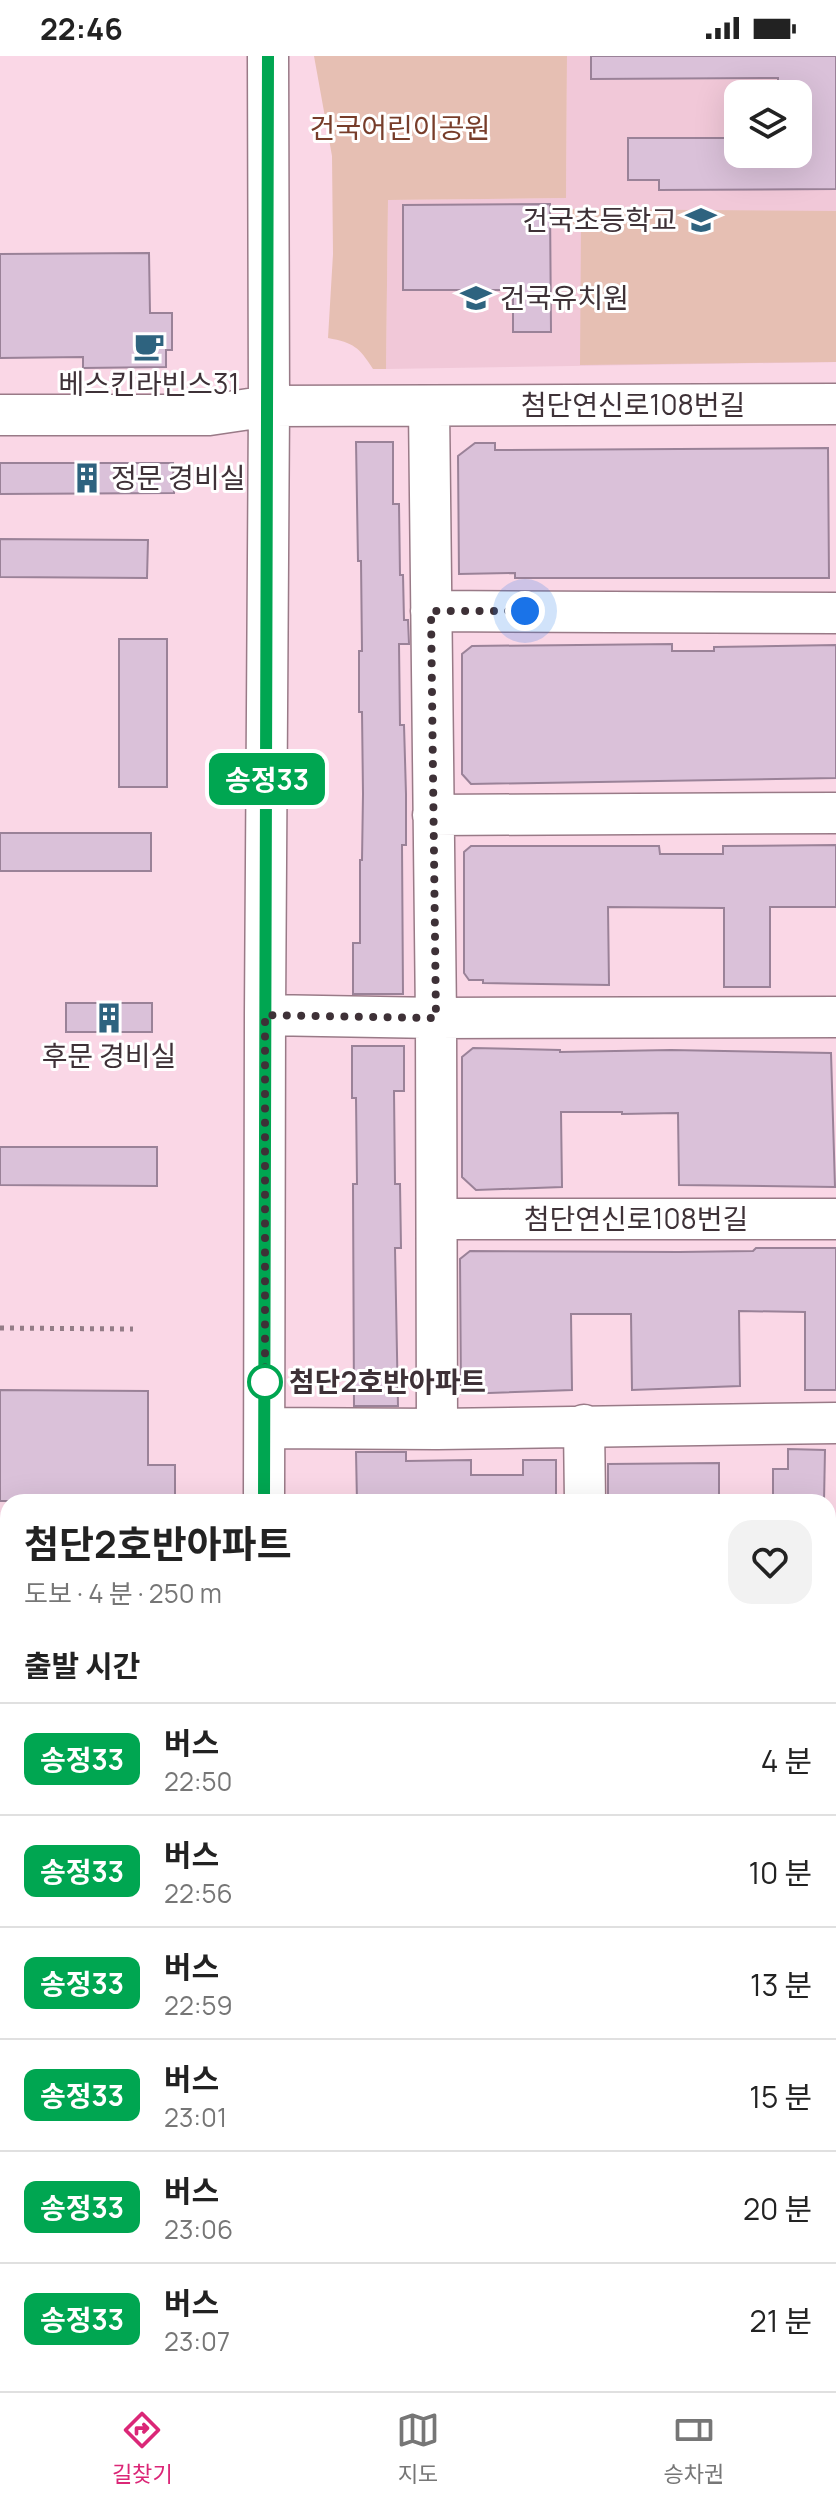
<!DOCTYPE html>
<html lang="ko">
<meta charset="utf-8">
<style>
:root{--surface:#fff;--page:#f2f2f2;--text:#222;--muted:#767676;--line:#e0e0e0;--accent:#db2777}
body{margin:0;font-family:Manrope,"Noto Sans KR",sans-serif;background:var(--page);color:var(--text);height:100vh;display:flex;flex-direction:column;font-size:30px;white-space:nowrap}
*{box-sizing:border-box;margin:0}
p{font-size:26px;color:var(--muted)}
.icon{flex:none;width:44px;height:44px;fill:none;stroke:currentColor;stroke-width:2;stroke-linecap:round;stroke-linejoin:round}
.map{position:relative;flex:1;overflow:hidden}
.sheet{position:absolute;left:0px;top:1438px;width:836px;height:898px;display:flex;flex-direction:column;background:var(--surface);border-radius:24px 24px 0 0;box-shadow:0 8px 32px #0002}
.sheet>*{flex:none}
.badge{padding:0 16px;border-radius:12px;font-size:28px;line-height:52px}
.controls{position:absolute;left:724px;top:24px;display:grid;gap:16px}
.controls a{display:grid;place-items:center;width:88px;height:88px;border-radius:16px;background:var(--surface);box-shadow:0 8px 32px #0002;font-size:40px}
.you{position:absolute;width:40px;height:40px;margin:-20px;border:6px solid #fff;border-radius:50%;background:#1a73e8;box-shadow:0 0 0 12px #1a73e833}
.map>.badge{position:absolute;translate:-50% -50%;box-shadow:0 0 0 4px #fff}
h2{padding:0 24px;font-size:30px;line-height:72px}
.round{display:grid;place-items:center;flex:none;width:84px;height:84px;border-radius:24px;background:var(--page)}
.head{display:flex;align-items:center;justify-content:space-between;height:136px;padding:0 24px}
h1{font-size:38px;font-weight:700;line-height:60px}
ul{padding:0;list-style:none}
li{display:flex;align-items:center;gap:24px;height:112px;padding:0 24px;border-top:2px solid var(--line)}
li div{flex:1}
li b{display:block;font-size:30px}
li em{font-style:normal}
li .badge{min-width:88px;font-weight:700;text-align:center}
.status{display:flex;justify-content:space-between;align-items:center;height:56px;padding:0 40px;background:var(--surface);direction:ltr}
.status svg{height:22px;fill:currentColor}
.menu{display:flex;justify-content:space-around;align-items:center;height:112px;border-top:2px solid var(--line);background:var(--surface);font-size:22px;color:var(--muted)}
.menu a{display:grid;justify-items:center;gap:4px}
.menu .selected{color:var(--accent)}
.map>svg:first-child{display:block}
.built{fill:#f1c8d8;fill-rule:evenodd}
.green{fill:#e6bfb3}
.building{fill:#dac1d9;stroke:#9a8298;stroke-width:2}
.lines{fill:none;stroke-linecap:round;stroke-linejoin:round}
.minor-casing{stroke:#997a87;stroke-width:43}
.path{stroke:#947d87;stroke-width:5;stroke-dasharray:4 6;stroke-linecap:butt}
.minor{stroke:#fff;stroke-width:40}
.line-casing{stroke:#fff;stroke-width:18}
.line{stroke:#00a651;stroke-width:12}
.walk{stroke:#3e3137;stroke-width:8;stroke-dasharray:0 14.4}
.stop-dot{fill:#fff;stroke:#00a651;stroke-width:4}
.labels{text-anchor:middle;stroke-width:6;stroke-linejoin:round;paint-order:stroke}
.park-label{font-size:28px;fill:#773d2a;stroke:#fff}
.poi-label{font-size:28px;fill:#3e3137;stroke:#fff;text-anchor:start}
.street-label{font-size:28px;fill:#3e3137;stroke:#fff}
.stop-label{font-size:28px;font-weight:bold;fill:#3e3137;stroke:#fff;text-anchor:start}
</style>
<div class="status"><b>22:46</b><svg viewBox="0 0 49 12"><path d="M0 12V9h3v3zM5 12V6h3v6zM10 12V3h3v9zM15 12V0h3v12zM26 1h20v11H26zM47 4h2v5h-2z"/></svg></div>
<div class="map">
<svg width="836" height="2335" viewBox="0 0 836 2335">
<rect width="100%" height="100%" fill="#fad7e6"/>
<path class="built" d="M567 0H836V306L386 313 388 144 566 142ZM738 38H798V98H738Z
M0 2271H8V2328H201V2335H0Z
M333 2328H714L713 2335H333Z"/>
<path class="green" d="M314 0H567L566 142 388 144 386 313H373C359 291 354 287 328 282L333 198 332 100Z
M566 153 836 155V306L580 309 581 174H566Z
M836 1643V1968L828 1980V1691Z
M0 2168 8 2169V2271H0Z"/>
<path class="building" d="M591 0H836V133L659 134V124H628V82H738V98H798V38H778V22L591 23Z
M550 148 551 276H513V234H403V149Z
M149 197 150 257H172V294H166V311L83 312V301L0 302V198Z
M356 386H393V448H399L400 519H403L404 564H408L409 588H399L400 669H404L406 738V789H402L403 938H353V887H360V804H362L363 738 362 656H359V595H362L361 505H358Z
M475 387H495V394L828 392 829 522H515V517L459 518 458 400Z
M0 407H173L174 437 0 438Z
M0 483 148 484 147 522 0 521Z
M119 583H167V731H119Z
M672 588V595H714V591L836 589V722L471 728 462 718V598L472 590Z
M0 777H151V815H0Z
M836 789V851H770V931H724V852L608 851 609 929 483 927V924H469L464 917V796L471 790H659L660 798H723V790Z
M66 947H152V976H66Z
M352 990H404V1035H394L395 1128H400L401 1192H395L398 1350H354L353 1128H357L356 1042H352Z
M473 992 560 994V996L671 994 831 997 835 1131 679 1129 678 1057 622 1058V1056H561L562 1131 476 1134 462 1121V1001Z
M0 1091H157V1130L0 1129Z
M756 1192H836V1334H805V1256L739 1255 740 1330 632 1334 631 1258H571L572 1334 461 1338 460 1203 470 1195 679 1196 753 1195Z
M0 1334 148 1335V1409H175V1445H0Z
M788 1393 825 1394 824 1446H773V1413H788Z
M356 1396H406V1405L471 1404V1419H523V1404H556V1446H357Z
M719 1407V1446H608V1408Z"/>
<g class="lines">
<g class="minor-casing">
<path id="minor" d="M429 351 436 962 437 1373 836 1367
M0 359H209L269 350 836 348
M431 555 836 557
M433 759 836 757
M265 959 436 962 836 961
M437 1163H836
M584 1369 585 1446
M265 1372 437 1373
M264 1446 265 959 269 350 268 0
M0 1486H8
M828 1490H836
M828 1578 836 1531
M0 1680H8
M0 1838 8 1831
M828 2051 836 2047
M0 2102H8
M828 2110H836
M828 2214 836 2235
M264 2335V2328"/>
</g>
<path class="path" d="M0 1272 133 1273"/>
<use href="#minor" class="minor"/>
</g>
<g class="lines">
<g class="line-casing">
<path id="line" d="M264 1446C264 964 268 482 268 0"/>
</g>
<use href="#line" class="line"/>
<path class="walk" d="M265 1326V959L436 962 431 555H525"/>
</g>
<defs>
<g id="school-bare" transform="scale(2.4)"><path d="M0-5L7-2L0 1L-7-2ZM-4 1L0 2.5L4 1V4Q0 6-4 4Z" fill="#2e637f" stroke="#fff" stroke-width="2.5" paint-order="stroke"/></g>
<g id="cafe-bare" transform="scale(2.4)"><path d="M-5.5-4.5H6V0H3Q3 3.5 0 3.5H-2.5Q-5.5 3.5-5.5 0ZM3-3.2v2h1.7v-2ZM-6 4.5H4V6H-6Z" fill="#2e637f" stroke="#fff" stroke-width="2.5" paint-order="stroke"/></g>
<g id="building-bare" transform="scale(2.4)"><path d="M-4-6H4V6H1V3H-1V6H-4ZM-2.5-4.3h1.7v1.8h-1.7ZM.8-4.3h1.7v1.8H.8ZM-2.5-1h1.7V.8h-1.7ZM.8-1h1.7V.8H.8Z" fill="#2e637f" stroke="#fff" stroke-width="2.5" paint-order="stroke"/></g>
</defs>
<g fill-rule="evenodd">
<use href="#school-bare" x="701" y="164"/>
<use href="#school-bare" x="476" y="242"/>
<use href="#cafe-bare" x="149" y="290"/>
<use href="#building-bare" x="87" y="422"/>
<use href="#building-bare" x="109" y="962"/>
</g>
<circle class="stop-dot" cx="265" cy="1326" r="16"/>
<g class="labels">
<g class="park-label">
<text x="400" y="82">건국어린이공원</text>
</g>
<g class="poi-label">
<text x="677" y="174" text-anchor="end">건국초등학교</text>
<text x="500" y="252">건국유치원</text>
<text x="149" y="338" text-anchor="middle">베스킨라빈스31</text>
<text x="111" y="432">정문 경비실</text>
<text x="109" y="1010" text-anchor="middle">후문 경비실</text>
</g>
<g class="street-label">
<text x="633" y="359">첨단연신로108번길</text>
<text x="636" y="1173">첨단연신로108번길</text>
</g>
<g class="stop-label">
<text x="289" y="1336">첨단2호반아파트</text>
</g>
</g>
</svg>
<div class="controls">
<a><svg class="icon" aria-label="layers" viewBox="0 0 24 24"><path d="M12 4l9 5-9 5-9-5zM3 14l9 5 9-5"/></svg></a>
</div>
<div class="you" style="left:525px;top:555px"></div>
<b class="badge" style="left:267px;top:723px;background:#00a651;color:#fff">송정33</b>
<section class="sheet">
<div class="head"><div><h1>첨단2호반아파트</h1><p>도보 · 4 분 · 250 m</p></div><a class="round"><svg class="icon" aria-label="heart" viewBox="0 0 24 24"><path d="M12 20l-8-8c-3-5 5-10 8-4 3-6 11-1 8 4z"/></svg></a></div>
<h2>출발 시간</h2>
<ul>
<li><span class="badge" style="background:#00a651;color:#fff">송정33</span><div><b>버스</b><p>22:50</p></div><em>4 분</em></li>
<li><span class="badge" style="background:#00a651;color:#fff">송정33</span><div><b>버스</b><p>22:56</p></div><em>10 분</em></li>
<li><span class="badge" style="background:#00a651;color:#fff">송정33</span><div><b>버스</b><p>22:59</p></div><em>13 분</em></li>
<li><span class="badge" style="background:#00a651;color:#fff">송정33</span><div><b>버스</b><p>23:01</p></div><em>15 분</em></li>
<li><span class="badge" style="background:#00a651;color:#fff">송정33</span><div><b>버스</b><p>23:06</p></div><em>20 분</em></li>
<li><span class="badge" style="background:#00a651;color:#fff">송정33</span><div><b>버스</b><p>23:07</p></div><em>21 분</em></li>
</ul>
</section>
</div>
<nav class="menu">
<a class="selected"><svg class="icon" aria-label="directions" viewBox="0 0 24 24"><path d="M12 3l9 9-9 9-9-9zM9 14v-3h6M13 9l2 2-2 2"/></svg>길찾기</a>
<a><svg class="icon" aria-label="map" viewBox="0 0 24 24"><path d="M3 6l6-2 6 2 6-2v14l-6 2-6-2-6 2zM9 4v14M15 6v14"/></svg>지도</a>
<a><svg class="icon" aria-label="tickets" viewBox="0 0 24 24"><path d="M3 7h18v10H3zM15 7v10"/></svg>승차권</a>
</nav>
